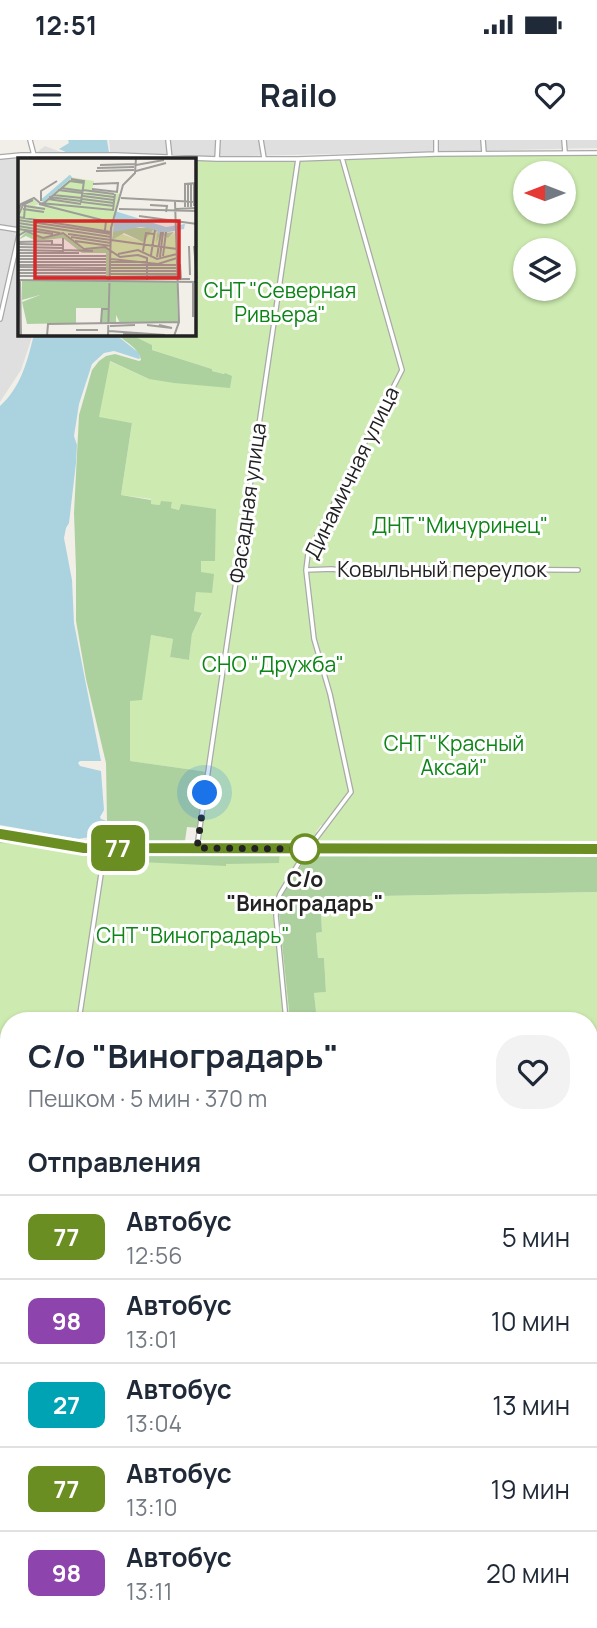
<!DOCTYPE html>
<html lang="ru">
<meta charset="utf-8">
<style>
:root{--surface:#fff;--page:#f2f2f3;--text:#1f2937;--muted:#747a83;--line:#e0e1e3}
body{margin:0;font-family:Manrope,sans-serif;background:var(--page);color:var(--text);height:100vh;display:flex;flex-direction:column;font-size:26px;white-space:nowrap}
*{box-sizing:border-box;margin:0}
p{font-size:23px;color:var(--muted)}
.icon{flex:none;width:38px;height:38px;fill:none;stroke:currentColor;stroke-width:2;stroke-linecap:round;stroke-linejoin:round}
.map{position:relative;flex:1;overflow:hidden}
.drawer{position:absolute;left:0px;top:872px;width:598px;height:618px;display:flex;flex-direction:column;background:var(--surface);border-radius:28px 28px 0 0;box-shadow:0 2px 5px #0004}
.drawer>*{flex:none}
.badge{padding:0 14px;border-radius:10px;font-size:24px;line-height:46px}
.needle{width:46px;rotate:270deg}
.buttons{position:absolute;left:513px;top:21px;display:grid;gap:14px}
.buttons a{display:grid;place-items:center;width:63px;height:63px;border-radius:50%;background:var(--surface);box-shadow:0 2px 5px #0004;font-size:35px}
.you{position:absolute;width:35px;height:35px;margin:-18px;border:5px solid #fff;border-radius:50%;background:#1a73e8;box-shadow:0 0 0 10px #1a73e833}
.map>.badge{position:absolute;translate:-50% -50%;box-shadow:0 0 0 4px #fff}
h2{padding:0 28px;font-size:26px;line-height:63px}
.round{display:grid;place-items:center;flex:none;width:74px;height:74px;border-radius:28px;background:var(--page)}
.summary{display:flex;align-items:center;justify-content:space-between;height:119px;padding:0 28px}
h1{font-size:33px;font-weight:700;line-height:52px}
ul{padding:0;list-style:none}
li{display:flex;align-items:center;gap:21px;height:84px;padding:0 28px;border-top:2px solid var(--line)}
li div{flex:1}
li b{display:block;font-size:26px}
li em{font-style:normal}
li .badge{min-width:77px;font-weight:700;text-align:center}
.status{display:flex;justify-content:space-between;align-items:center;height:49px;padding:0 35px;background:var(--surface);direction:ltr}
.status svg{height:19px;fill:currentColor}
header{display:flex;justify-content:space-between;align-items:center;height:91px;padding:0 28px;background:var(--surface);font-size:32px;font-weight:700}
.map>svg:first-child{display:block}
.residential{fill:#e0dfdf}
.grass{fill:#cdebb0;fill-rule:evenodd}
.forest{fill:#add19e}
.water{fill:#aad3df}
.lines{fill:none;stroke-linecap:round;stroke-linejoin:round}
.minor-casing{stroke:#a9a9a9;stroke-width:6}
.major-casing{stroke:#a06b00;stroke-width:8}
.minor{stroke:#fff;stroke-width:3.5}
.major{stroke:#fcd6a4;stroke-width:5}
.line-casing{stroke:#fff;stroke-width:16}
.line{stroke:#6b8e23;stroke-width:10}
.walk{stroke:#222;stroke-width:7;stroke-dasharray:0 12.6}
.stop-dot{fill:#fff;stroke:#6b8e23;stroke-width:3.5}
.labels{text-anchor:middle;stroke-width:6;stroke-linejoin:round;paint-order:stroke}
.park-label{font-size:21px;fill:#0c8416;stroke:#fff}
.street-label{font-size:21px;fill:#222;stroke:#fff}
.stop-label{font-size:21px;font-weight:bold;fill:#222;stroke:#fff}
.inset-river{fill:none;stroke:#aad3df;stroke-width:3.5}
.inset-road{fill:none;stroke:#9f9d99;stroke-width:2}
.view{fill:#d62828;fill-opacity:0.15;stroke:#d62828;stroke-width:3.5}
.inset-edge{fill:none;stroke:#222;stroke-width:3.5}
</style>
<div class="status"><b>12:51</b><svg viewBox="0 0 49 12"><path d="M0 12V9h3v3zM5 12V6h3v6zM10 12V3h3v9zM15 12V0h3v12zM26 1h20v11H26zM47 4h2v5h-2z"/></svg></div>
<header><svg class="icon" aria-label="menu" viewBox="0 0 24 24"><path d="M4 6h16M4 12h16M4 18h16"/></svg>Railo<svg class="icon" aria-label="heart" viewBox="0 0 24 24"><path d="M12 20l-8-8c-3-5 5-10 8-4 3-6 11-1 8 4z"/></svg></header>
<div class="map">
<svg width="597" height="1488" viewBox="0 0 597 1488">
<rect width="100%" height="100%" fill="#f2efe9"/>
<path class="residential" d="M109 0H597V8L111 19Z
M45 6 61 12 60 19H19V194H33L21 230 0 262V19L33 15Z"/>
<path class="grass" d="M597 13V707L312 709 326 688 321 685 316 692 319 694 312 703H309V706H197L208 632 129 621 130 560 151 495 173 499 170 517 189 520 192 494 202 474 194 471 196 451 212 452 201 433V421H214L181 365 180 370 171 368 172 363 160 365 151 364V359L121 355 132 283 98 278 109 221 149 239 224 234 212 231V229L152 210V205L134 196 135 194H194V20ZM525 33H564V72H525ZM525 110H564V149H525Z
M0 695 71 708 312 710 284 750 278 765 290 880H9V1480L152 1481 149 1488H0Z
M597 752V1488H202L206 1480H590V880H317L314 853 326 852 324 818 318 819 316 793 322 792 321 772 328 757Z"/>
<path class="forest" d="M117 194H134V196L152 205V210L212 229V231L224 234 225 233 232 236 230 248 174 243 149 239 110 221 99 277 132 283 121 355 151 360V364L160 365 161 361 172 362 171 368 179 370 181 364 216 369 215 421H201V432L214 434 212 453 196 452 194 471 202 473 192 494 189 520 170 517 173 499 151 495 142 560 130 561V621L208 632 200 688 187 687 185 701 138 702 136 692H125L126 701 111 700 107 681 106 623 86 539 76 481V430L74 373 79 275 92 230 99 221 106 216 115 214 139 221 141 220C139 208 125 202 117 194Z
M0 696 79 711H95L96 713 93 715H82L18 704 0 703Z
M140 709 280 710 279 723 226 724V726L139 722Z
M312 710H597V752L329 757 321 772 322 792 316 793 318 818H324L326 852 314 853 317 880H290L278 765 284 750Z
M152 1481V1480L206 1481 202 1488H149Z"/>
<path class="water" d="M68 0H107L110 19H68V13L59 9 69 3Z
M36 194H115L139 213 140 218 139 219 114 211 104 213 92 224 79 264 74 296 77 305 76 323 69 383 66 388 64 398 72 440 74 483 101 621H80L78 623 80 626 101 631 104 670 100 677 101 679 107 681H110L112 686 111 695 108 692 106 687H101L90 697 78 699 0 685V266C20 248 27 223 33 198Z"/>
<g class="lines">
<g class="minor-casing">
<path id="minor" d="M30 0 35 19
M168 0 170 19
M261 0 264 18
M436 0V14
M483 0 484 13
M564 0 565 12
M0 17 21 15H116L217 19H298L436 14 597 13
M217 19 218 0
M0 87 19 90
M0 179 19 95
M306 430 332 429 352 432 429 429 578 430
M197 707 298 19
M79 880 103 721 105 717 117 709
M286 880 276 776 277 762 280 754 305 713 351 652 330 554 314 499 306 430 308 414 402 230 342 18
M0 1079 9 1080
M0 1408 9 1353
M146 1488 150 1480"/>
</g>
<g class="major-casing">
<path id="major" d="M0 694 54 704 91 708H597"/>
</g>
<use href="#minor" class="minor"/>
<use href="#major" class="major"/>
</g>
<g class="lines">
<g class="line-casing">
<path id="line" d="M0 694 84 708 597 709"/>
</g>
<use href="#line" class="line"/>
<path class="walk" d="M205 653 197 708 308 709H305"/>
</g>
<circle class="stop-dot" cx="305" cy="709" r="14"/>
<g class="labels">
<g class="park-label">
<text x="280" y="158">СНТ "Северная<tspan x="280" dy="24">Ривьера"</tspan></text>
<text x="460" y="393">ДНТ "Мичуринец"</text>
<text x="273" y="532">СНО "Дружба"</text>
<text x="454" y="611">СНТ "Красный<tspan x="454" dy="24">Аксай"</tspan></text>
<text x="193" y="803">СНТ "Виноградарь"</text>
</g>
<g class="street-label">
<text transform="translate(352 333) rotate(-64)" y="7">Динамичная улица</text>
<text transform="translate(248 363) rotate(-82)" y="7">Фасадная улица</text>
<text x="442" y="437">Ковыльный переулок</text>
</g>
<g class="stop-label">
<text x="305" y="747">С/о<tspan x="305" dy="24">"Виноградарь"</tspan></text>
</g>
</g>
<g transform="translate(18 18)">
<rect width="178" height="178" fill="#f2efe9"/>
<path d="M52 19 76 23 74 32 102 36 93 82 101 75 120 82 134 72 150 80 158 74 160 122H93L92 93 66 92 46 76 25 80 9 74 0 78V54L16 42 21 46 16 48 27 49 24 41Z" fill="#cdebb0"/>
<path d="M115 70H134L139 72 140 76 156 74 150 80 142 76 138 85 139 74 135 72 125 84 106 75 94 82 95 73ZM8 74 25 80 44 75 64 91 87 90 92 93 93 122 159 123 160 164 102 165 98 157V165L84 164V150H58V165L9 166 4 144 22 137 4 142V123L88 122V95H64L45 80 18 83 8 78 0 82Z" fill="#add19e"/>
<path d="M97 53 148 69 167 66 166 71 140 76 139 72 123 69 95 74Z" fill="#aad3df"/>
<path class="inset-river" d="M24 43 53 18"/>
<path class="inset-road" d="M82 7 118 6M118 7 146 2M79 10 116 9M78 13 116 12M118 13 148 5M53 21 66 23 63 44 96 48M75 26 100 25 99 34M43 30 65 33M74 31 100 34M40 32 96 39M65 32 96 36M35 37 64 40M65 38 96 42M31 39 63 43M103 40 179 44M30 41 63 46M64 41 96 45M23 43V33L39 23M26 45 52 23 66 25M21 46 88 63 87 72M132 47 149 48 148 54M176 48V25M167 49V26L179 25M170 49V26M173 49V25M5 51 26 54M101 51 179 53M158 51 179 50M0 52 3 46 16 40 22 45 95 52 97 36M0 58 5 47 15 42M121 58 179 66M0 59 93 74M6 61 7 48 27 51M0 62 93 76M0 65 93 79M0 68 42 75M0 71 35 76M50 76 93 82M0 78 8 73 25 80 45 75 66 91 87 89 102 99 120 97 129 100V122M53 79 93 85M93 82 159 91M57 83 93 88M0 84 34 83V87M0 86 45 87M171 88 172 117M176 88 179 121M0 89 45 90M0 92 45 93V80M45 92 75 93M125 93 128 75 136 76M0 95H61M100 96 120 92 139 101 159 96M133 97 137 72M0 98H88M145 98 148 74M139 99 143 74M142 99 145 74M0 101H88M93 101 140 106 159 100M0 104H88M92 104H129M162 106 163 121H172M0 107H88M92 107H160M0 109 88 110M92 110H160M0 112H88M92 113H160M0 115H88M92 116H160M0 118H88M92 119 159 118M0 122 179 124M2 122 3 178M175 159V124M83 165 84 151H91M129 167 154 170 141 167M92 168 117 167M58 172H80M91 173 147 177M105 176H127M29 178 30 166 160 164M90 178 93 70 105 27 117 15 118 0M156 178 161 164 157 44"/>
<path class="view" d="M17 63H161V120H17Z"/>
<rect width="178" height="178" class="inset-edge"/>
</g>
</svg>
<div class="buttons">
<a><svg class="needle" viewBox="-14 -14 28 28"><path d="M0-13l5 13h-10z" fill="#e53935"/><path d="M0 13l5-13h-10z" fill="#747a83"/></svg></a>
<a><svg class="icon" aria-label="layers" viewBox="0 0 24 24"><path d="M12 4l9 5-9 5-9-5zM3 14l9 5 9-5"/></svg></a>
</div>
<div class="you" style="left:205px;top:653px"></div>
<b class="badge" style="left:118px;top:708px;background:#6b8e23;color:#fff">77</b>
<section class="drawer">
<div class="summary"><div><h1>С/о &quot;Виноградарь&quot;</h1><p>Пешком · 5 мин · 370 m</p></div><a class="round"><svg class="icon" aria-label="heart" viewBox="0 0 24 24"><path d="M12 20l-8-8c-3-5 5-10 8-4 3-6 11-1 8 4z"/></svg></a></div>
<h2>Отправления</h2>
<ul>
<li><span class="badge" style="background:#6b8e23;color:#fff">77</span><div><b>Автобус</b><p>12:56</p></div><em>5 мин</em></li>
<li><span class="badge" style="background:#8e44ad;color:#fff">98</span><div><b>Автобус</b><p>13:01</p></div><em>10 мин</em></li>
<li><span class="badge" style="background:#00a3b4;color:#fff">27</span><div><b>Автобус</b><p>13:04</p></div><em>13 мин</em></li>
<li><span class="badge" style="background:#6b8e23;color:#fff">77</span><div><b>Автобус</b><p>13:10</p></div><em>19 мин</em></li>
<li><span class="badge" style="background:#8e44ad;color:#fff">98</span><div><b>Автобус</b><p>13:11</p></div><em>20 мин</em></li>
</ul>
</section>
</div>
